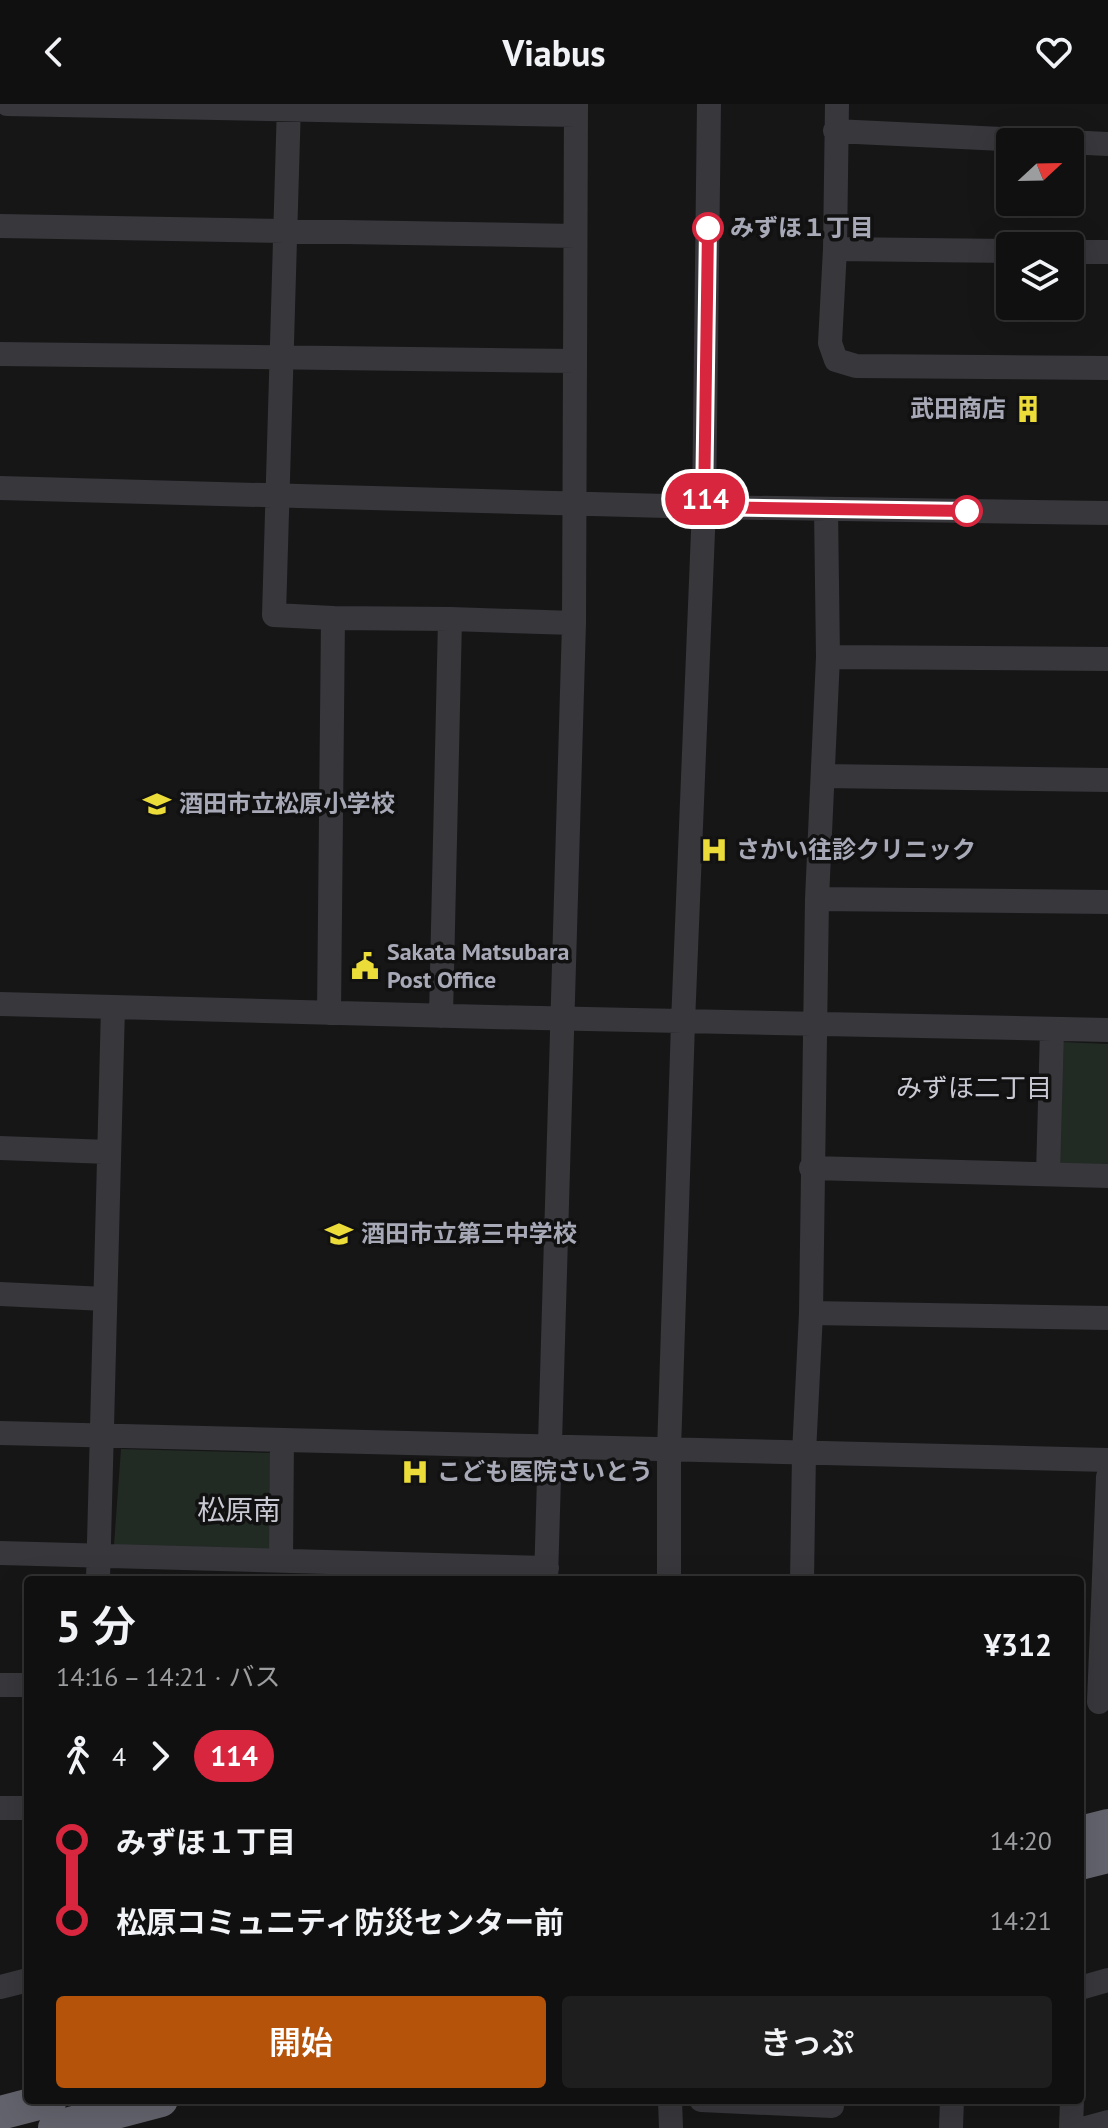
<!DOCTYPE html>
<html lang="ja">
<meta charset="utf-8">
<style>
:root{--surface:#101011;--page:#1e1e1f;--text:#f1f3f6;--muted:#9c9d9f;--line:#303031;--accent:#b45309}
body{margin:0;font-family:"PT Sans","Noto Sans JP",sans-serif;background:var(--page);color:var(--text);height:100vh;display:flex;flex-direction:column;font-size:30px;white-space:nowrap}
*{box-sizing:border-box;margin:0}
p{font-size:26px;color:var(--muted)}
.icon{flex:none;width:44px;height:44px;fill:none;stroke:currentColor;stroke-width:2;stroke-linecap:round;stroke-linejoin:round}
.map{position:relative;flex:1;overflow:hidden}
.drawer{position:absolute;left:24px;top:1472px;width:1060px;height:528px;display:flex;flex-direction:column;background:var(--surface);border-radius:8px;box-shadow:0 8px 32px #0002,0 0 0 2px var(--line)}
.drawer>*{flex:none}
.badge{padding:0 16px;border-radius:26px;font-size:28px;line-height:52px}
.needle{width:52px;rotate:68deg}
.tools{position:absolute;left:996px;top:24px;display:grid;gap:16px}
.tools a{display:grid;place-items:center;width:88px;height:88px;border-radius:8px;background:var(--surface);box-shadow:0 8px 32px #0002,0 0 0 2px var(--line);font-size:40px}
.map>.badge{position:absolute;translate:-50% -50%;box-shadow:0 0 0 4px #fff}
.legs{display:flex;align-items:center;gap:12px;height:88px;padding:0 32px;font-size:26px}
.legs p{margin-inline-start:auto}
.overview{display:flex;align-items:center;justify-content:space-between;height:136px;padding:0 32px}
h1{font-size:44px;font-weight:600;line-height:60px}
.primary-button{display:flex;gap:16px;margin-top:auto;padding:16px 32px}
.primary-button a{flex:1;height:92px;border-radius:8px;background:var(--accent);color:#fff;font-size:32px;font-weight:600;line-height:92px;text-align:center}
.primary-button a+a{background:var(--page);color:var(--text)}
ul{padding:0 32px;list-style:none}
li{display:flex;align-items:center;gap:28px;height:80px;font-size:30px}
li i{display:grid;place-items:center;width:12px;height:100%;margin:0 10px;background:currentColor}
li i::after{content:'';width:20px;height:20px;margin:-10px;border:6px solid;border-radius:50%;background:var(--surface)}
li p{margin-inline-start:auto}
li:first-child i{background:linear-gradient(#0000 50%,currentColor 0)}
li:last-child i{background:linear-gradient(currentColor 50%,#0000 0)}
header{display:flex;justify-content:space-between;align-items:center;height:104px;padding:0 32px;background:var(--surface);font-size:36px;font-weight:600}
.map>svg:first-child{display:block}
.green{fill:#222a24}
.lines{fill:none;stroke-linecap:round;stroke-linejoin:round}
.minor{stroke:#37373c;stroke-width:24}
.highway{stroke:#63636d;stroke-width:34}
.line-1-casing{stroke:#fff;stroke-width:18}
.line-1{stroke:#d7263d;stroke-width:12}
.stop-1-dot{fill:#fff;stroke:#d7263d;stroke-width:4}
.labels{text-anchor:middle;stroke-width:7;stroke-linejoin:round;paint-order:stroke}
.stop-label{font-size:24px;font-weight:bold;fill:#a8a9b7;stroke:#111112;text-anchor:start}
.poi-label{font-size:24px;font-weight:bold;fill:#a8a9b7;stroke:#111112;text-anchor:start}
.neighbourhood-label{font-size:26px;fill:#c9c9d3;stroke:#111112}
.quarter-label{font-size:28px;fill:#c9c9d3;stroke:#111112}
</style>
<header><svg class="icon" aria-label="back" viewBox="0 0 24 24"><path d="M15 5l-7 7 7 7"/></svg>Viabus<svg class="icon" aria-label="heart" viewBox="0 0 24 24"><path d="M12 20l-8-8c-3-5 5-10 8-4 3-6 11-1 8 4z"/></svg></header>
<div class="map">
<svg width="1108" height="2024" viewBox="0 0 1108 2024">
<rect width="100%" height="100%" fill="#161617"/>
<path class="green" d="M1062 938 1108 940V1061L1057 1060Z
M121 1345 273 1349 276 1449 114 1441Z"/>
<g class="lines">
<path class="minor" d="M7 0 575 11
M289 0 274 511 333 514 329 909
M837 0 835 145 830 239 836 256 856 262 1108 264
M835 27 1108 40
M0 122 575 132
M835 145 1010 147
M1070 148H1108
M0 250 575 257
M0 384 704 403 1108 409
M333 514 450 515 441 912
M450 515 574 519
M828 553 1108 555
M823 672 1108 676
M817 795 1108 798
M0 900C369 910 739 920 1108 926
M0 1044 109 1048
M811 1064 1108 1072
M1048 1070 1052 925
M0 1190 105 1195
M811 1209 1108 1214
M0 1329 1108 1356
M0 1449 547 1464
M281 1456 282 1336
M98 1476 113 903
M546 1476 574 519 576 0
M669 1476V1346L683 919 704 403 709 0
M802 1476 804 1349 811 1209 817 795 828 553 826 405
M0 1581H28
M1099 1598 1108 1373
M0 1704H28
M0 1883 28 1876
M1080 1884 1108 1876
M670 1996 671 2024
M701 1996 832 2002
M951 2024 952 1996
M1071 2024 1072 1996
M1086 2024 1108 2018"/>
<path class="highway" d="M1080 1729 1108 1722
M1080 1759 1108 1752
M0 2009 50 1996
M55 2024 161 1996"/>
</g>
<g class="lines">
<g class="line-1-casing">
<path id="line-1" d="M708 124 704 403 967 407"/>
</g>
<use href="#line-1" class="line-1"/>
</g>
<defs>
<g id="building-bare" transform="scale(2.16)"><path d="M-4-6H4V6H1V3H-1V6H-4ZM-2.5-4.3h1.7v1.8h-1.7ZM.8-4.3h1.7v1.8H.8ZM-2.5-1h1.7V.8h-1.7ZM.8-1h1.7V.8H.8Z" fill="#ecdc39" stroke="#111112" stroke-width="2.5" paint-order="stroke"/></g>
<g id="school-bare" transform="scale(2.16)"><path d="M0-5L7-2L0 1L-7-2ZM-4 1L0 2.5L4 1V4Q0 6-4 4Z" fill="#ecdc39" stroke="#111112" stroke-width="2.5" paint-order="stroke"/></g>
<g id="hospital-bare" transform="scale(2.16)"><path d="M-5-5h3v3.5h4V-5h3V5h-3V1.5h-4V5h-3Z" fill="#ecdc39" stroke="#111112" stroke-width="2.5" paint-order="stroke"/></g>
<g id="civic-bare" transform="scale(2.16)"><path d="M-.6-6.5H3V-4.5H.6V-3L4-1V1h2V6H-6V1h2V-1L-.6-3ZM-1.2 2.5V6h2.4V2.5Z" fill="#ecdc39" stroke="#111112" stroke-width="2.5" paint-order="stroke"/></g>
</defs>
<g fill-rule="evenodd">
<use href="#building-bare" x="1028" y="305"/>
<use href="#school-bare" x="157" y="700"/>
<use href="#hospital-bare" x="714" y="746"/>
<use href="#civic-bare" x="365" y="862"/>
<use href="#school-bare" x="339" y="1130"/>
<use href="#hospital-bare" x="415" y="1368"/>
</g>
<g class="stop-1-dot">
<circle cx="708" cy="124" r="14"/>
<circle cx="967" cy="407" r="14"/>
</g>
<g class="labels">
<g class="stop-label">
<text x="730" y="132">みずほ１丁目</text>
</g>
<g class="poi-label">
<text x="1006" y="313" text-anchor="end">武田商店</text>
<text x="179" y="708">酒田市立松原小学校</text>
<text x="736" y="754">さかい往診クリニック</text>
<text x="387" y="856">Sakata Matsubara<tspan x="387" dy="28">Post Office</tspan></text>
<text x="361" y="1138">酒田市立第三中学校</text>
<text x="437" y="1376">こども医院さいとう</text>
</g>
<g class="neighbourhood-label">
<text x="974" y="993">みずほ二丁目</text>
</g>
<g class="quarter-label">
<text x="239" y="1416">松原南</text>
</g>
</g>
</svg>
<div class="tools">
<a><svg class="needle" viewBox="-14 -14 28 28"><path d="M0-13l5 13h-10z" fill="#e53935"/><path d="M0 13l5-13h-10z" fill="#9c9d9f"/></svg></a>
<a><svg class="icon" aria-label="layers" viewBox="0 0 24 24"><path d="M12 4l9 5-9 5-9-5zM3 14l9 5 9-5"/></svg></a>
</div>
<b class="badge" style="left:705px;top:395px;background:#d7263d;color:#fff">114</b>
<section class="drawer">
<div class="overview"><div><h1>5 分</h1><p>14:16 – 14:21 · バス</p></div><b>¥312</b></div>
<div class="legs"><svg class="icon" aria-label="walk" viewBox="0 0 24 24"><circle cx="13" cy="4" r="2"/><path d="M13 8l-2 6 4 7M11 14l-3 7M7 12l3-4h3l4 4"/></svg>4<svg class="icon" aria-label="forward" viewBox="0 0 24 24"><path d="M9 5l7 7-7 7"/></svg><b class="badge" style="background:#d7263d;color:#fff">114</b></div>
<ul>
<li><i style="color:#d7263d"></i><b>みずほ１丁目</b><p>14:20</p></li>
<li><i style="color:#d7263d"></i><b>松原コミュニティ防災センター前</b><p>14:21</p></li>
</ul>
<div class="primary-button"><a>開始</a><a>きっぷ</a></div>
</section>
</div>
